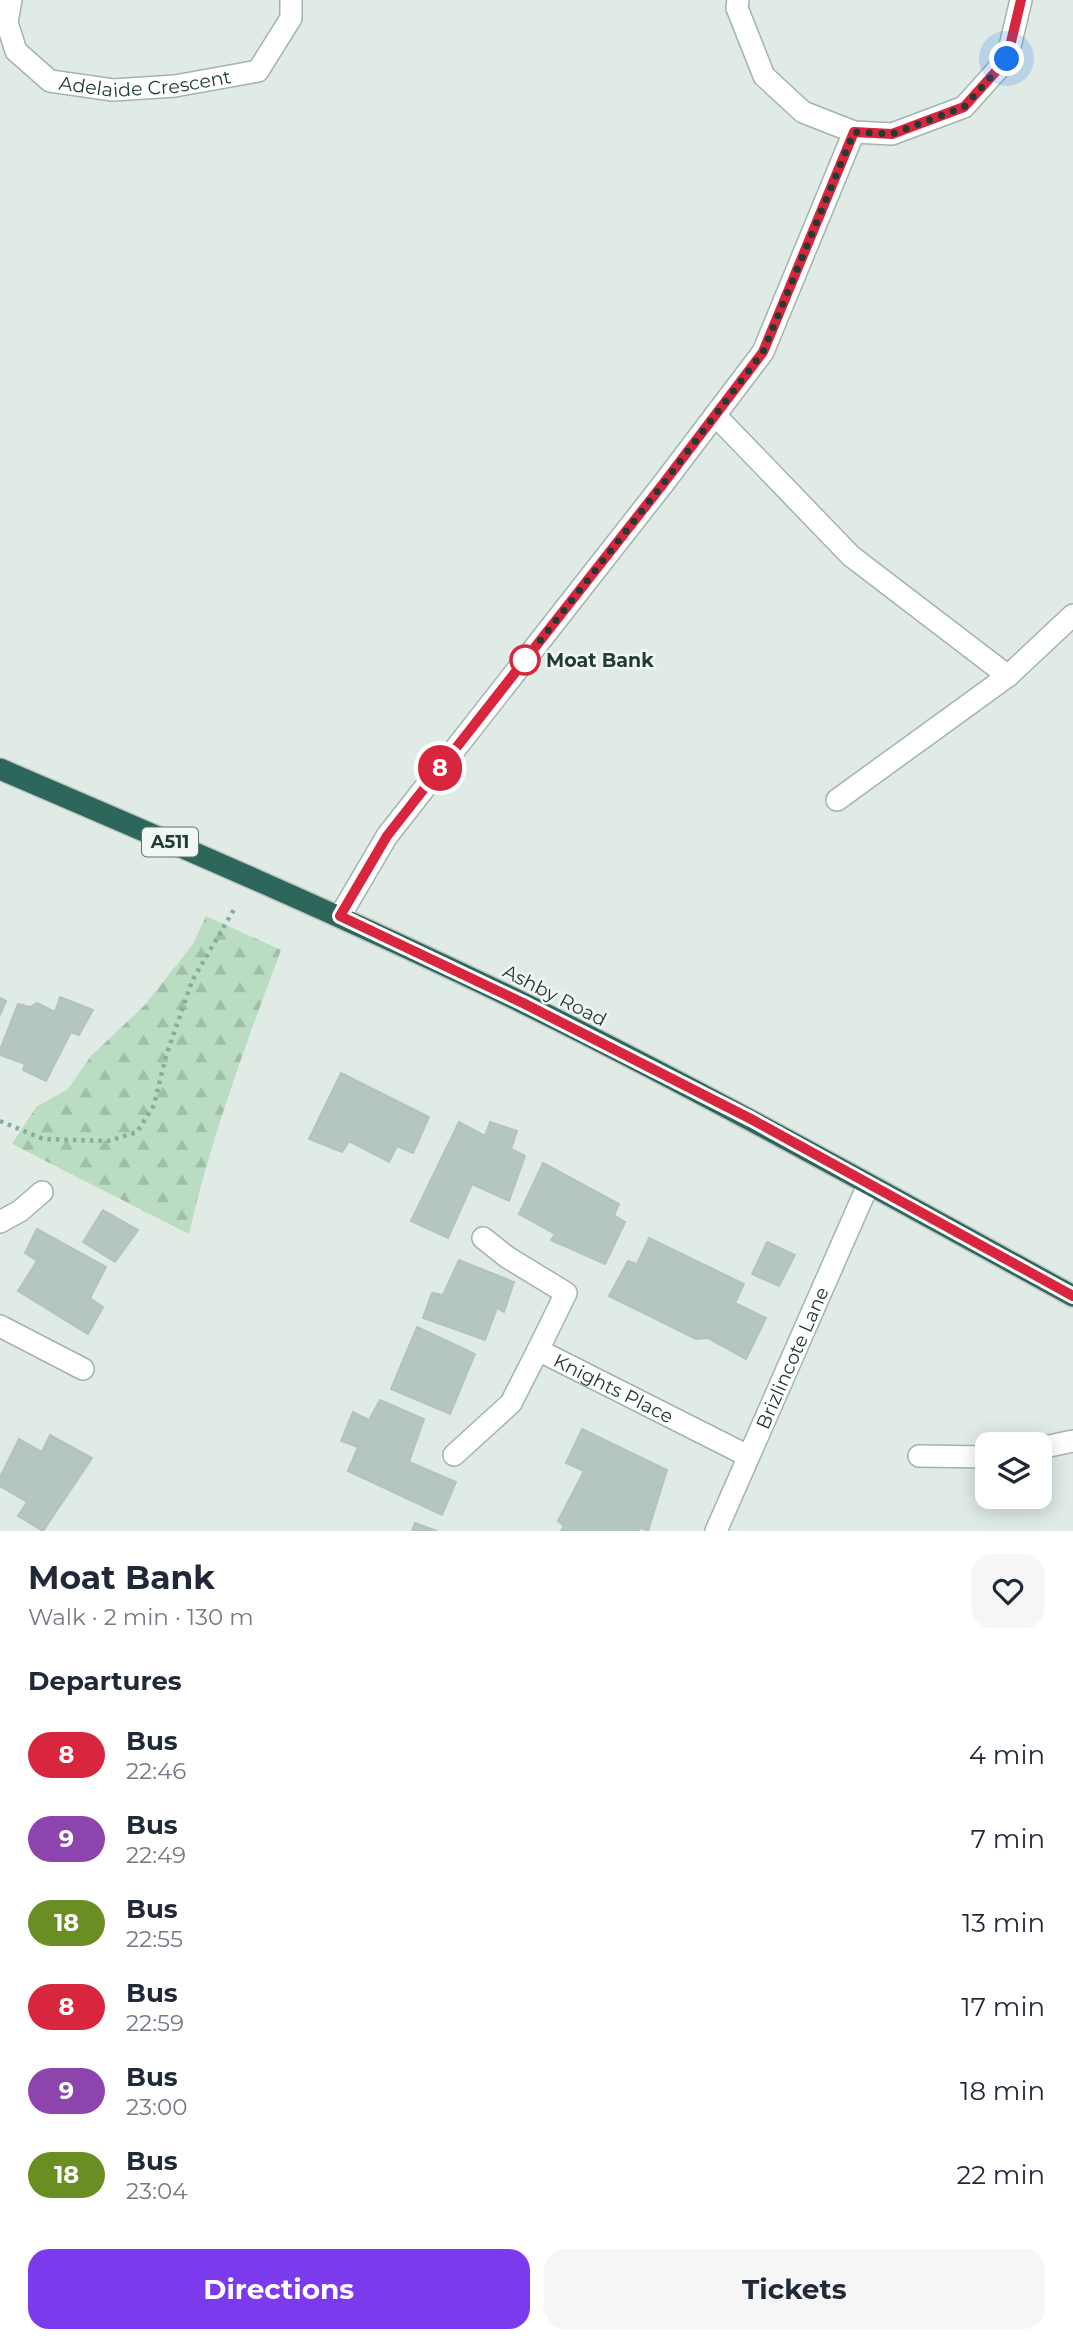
<!DOCTYPE html>
<meta charset="utf-8">
<style>
:root{--surface:#fff;--page:#f6f6f7;--text:#1f2937;--muted:#747a83;--accent:#7c3aed}
body{margin:0;font-family:Montserrat,sans-serif;background:var(--page);color:var(--text);height:100vh;display:flex;flex-direction:column;font-size:26px;white-space:nowrap}
*{box-sizing:border-box;margin:0}
p{font-size:23px;color:var(--muted)}
.icon{flex:none;width:38px;height:38px;fill:none;stroke:currentColor;stroke-width:2;stroke-linecap:round;stroke-linejoin:round}
.map{position:relative;height:1531px;overflow:hidden}
.sheet{display:flex;flex-direction:column;background:var(--surface);flex:1}
.sheet>*{flex:none}
.badge{padding:0 14px;border-radius:23px;font-size:24px;line-height:46px}
.tools{position:absolute;left:975px;top:1432px;display:grid;gap:14px}
.tools a{display:grid;place-items:center;width:77px;height:77px;border-radius:14px;background:var(--surface);box-shadow:0 4px 18px #0003;font-size:35px}
.you{position:absolute;width:35px;height:35px;margin:-18px;border:5px solid #fff;border-radius:50%;background:#1a73e8;box-shadow:0 0 0 10px #1a73e833}
.map>.badge{position:absolute;translate:-50% -50%;box-shadow:0 0 0 4px #fff}
h2{padding:0 28px;font-size:26px;line-height:63px}
.round{display:grid;place-items:center;flex:none;width:74px;height:74px;border-radius:21px;background:var(--page)}
.head{display:flex;align-items:center;justify-content:space-between;height:119px;padding:0 28px}
h1{font-size:33px;font-weight:700;line-height:52px}
.primary-button{display:flex;gap:14px;margin-top:auto;padding:14px 28px}
.primary-button a{flex:1;height:80px;border-radius:21px;background:var(--accent);color:#fff;font-size:28px;font-weight:700;line-height:80px;text-align:center}
.primary-button a+a{background:var(--page);color:var(--text)}
ul{padding:0;list-style:none}
li{display:flex;align-items:center;gap:21px;height:84px;padding:0 28px}
li div{flex:1}
li b{display:block;font-size:26px}
li em{font-style:normal}
li .badge{min-width:77px;font-weight:700;text-align:center}
.map>svg:first-child{display:block}
.forest{fill:url(#forest-firs)}
.building{fill:#b5c5bf;stroke:#b2c4bd;stroke-width:2}
.lines{fill:none;stroke-linecap:round;stroke-linejoin:round}
.minor-casing{stroke:#a3b3ad;stroke-width:24}
.highway-casing{stroke:#c1c8c6;stroke-width:24}
.path{stroke:#81aea1;stroke-width:4.5;stroke-dasharray:3.5 5;stroke-linecap:butt}
.minor{stroke:#fff;stroke-width:21}
.highway{stroke:#2d675c;stroke-width:21}
.line-casing{stroke:#fff;stroke-width:16}
.line{stroke:#d7263d;stroke-width:10}
.walk{stroke:#213b35;stroke-width:7;stroke-dasharray:0 12.6}
.stop-dot{fill:#fff;stroke:#d7263d;stroke-width:3.5}
.labels{text-anchor:middle;stroke-width:5;stroke-linejoin:round;paint-order:stroke}
.shield{fill:#f0f7f4;stroke:#5f736e;stroke-width:2}
.shield-label{font-size:18px;font-weight:bold;fill:#213b35}
.street-label{font-size:19px;fill:#213b35;stroke:#f0f7f4}
.stop-label{font-size:19px;font-weight:bold;fill:#213b35;stroke:#f0f7f4;text-anchor:start}
</style>
<div class="map">
<svg width="1073" height="1531" viewBox="0 0 1073 1531">
<defs>
<pattern id="forest-firs" width="22" height="20" patternUnits="userSpaceOnUse" patternTransform="scale(1.75)"><rect width="22" height="20" fill="#b9dcc3"/><path d="M5 1l3.5 6h-7zM16 11l3.5 6h-7z" fill="#9fbea8"/></pattern>
</defs>
<rect width="100%" height="100%" fill="#e0ebe6"/>
<path class="forest" d="M206 916 281 950C246 1044 211 1137 189 1234L12 1144 36 1107 68 1089 91 1056 145 1005 193 944Z"/>
<path class="building" d="M60 997 93 1010 79 1035 71 1032 46 1081 23 1070 25 1064 0 1055V1050L18 1004 30 1007 37 1003 55 1012Z
M0 998 6 1001 0 1015Z
M341 1073 429 1117 413 1153 397 1146 389 1162 349 1141 342 1152 309 1139Z
M459 1122 485 1136 490 1122 517 1131 511 1149 525 1156 509 1201 472 1184 448 1238 411 1221Z
M543 1163 619 1204 614 1215 625 1222 605 1264 551 1240 555 1234 519 1214Z
M103 1210 138 1230 115 1262 83 1242Z
M37 1229 106 1267 90 1298 103 1307 88 1334 18 1291 37 1261 25 1253Z
M649 1238 744 1284 735 1303 766 1318 746 1359 708 1338 696 1339 609 1296 628 1261 637 1264Z
M767 1242 795 1255 779 1286 752 1274Z
M459 1260 514 1282 504 1312 497 1308 485 1340 423 1318 432 1293 443 1295Z
M417 1327 475 1354 450 1414 391 1389Z
M380 1400 424 1419 409 1462 456 1482 442 1515 348 1471 358 1447 341 1441 353 1412 369 1420Z
M582 1429 667 1470 648 1531 640 1527 639 1531H561L564 1526 558 1521 584 1471 566 1463Z
M50 1435 92 1458 43 1531 18 1516 27 1502 0 1486V1477L19 1439 42 1452Z
M415 1523 437 1531H412Z"/>
<g class="lines">
<g class="minor-casing">
<g id="minor">
<path id="s1" d="M11 0 7 23 16 51 50 81 113 90 175 86 258 71 291 18V0"/>
<path d="M738 0 737 8 764 76 803 112 854 132 892 134 964 107 1007 59 1021 0"/>
<path d="M715 415 851 556 1008 676 1073 615"/>
<path d="M837 800 1008 676"/>
<path d="M340 916 387 836 663 484 763 352 854 132"/>
<path d="M0 1222 20 1211 42 1192"/>
<path id="s2" d="M483 1238 507 1257 566 1293 538 1350 748 1456"/>
<path d="M0 1326 83 1369"/>
<path d="M1040 1448 1073 1441"/>
<path d="M454 1455 511 1403 538 1350"/>
<path d="M919 1456 987 1457"/>
<path id="s3" d="M716 1531 868 1185"/>
</g>
</g>
<g class="highway-casing">
<path id="highway" d="M0 769C175 844 350 919 521 1002 708 1094 890 1196 1073 1296"/>
</g>
<path class="path" d="M0 1121 43 1139 108 1141 137 1132 154 1105 166 1056 192 981 236 906"/>
<use href="#minor" class="minor"/>
<use href="#highway" class="highway"/>
</g>
<g class="lines">
<g class="line-casing">
<path id="line" d="M1021 0 1007 59 964 107 892 134 854 132 763 352 663 484 387 836 340 916 523 1003 751 1119 1073 1296"/>
</g>
<use href="#line" class="line"/>
<path class="walk" d="M525 660 663 484 763 352 854 132 892 134 964 107 1007 59"/>
</g>
<circle class="stop-dot" cx="525" cy="660" r="14"/>
<g class="labels">
<rect class="shield" x="142" y="827.5" width="56" height="29" rx="5"/>
<g class="shield-label">
<text x="170" y="848">A511</text>
</g>
<g class="street-label">
<text dy="7" stroke="none"><textPath href="#s1" startOffset="194">Adelaide Crescent</textPath></text>
<text transform="translate(555 995) rotate(27)" y="7">Ashby Road</text>
<text dy="7" stroke="none"><textPath href="#s3" startOffset="189">Brizlincote Lane</textPath></text>
<text dy="7" stroke="none"><textPath href="#s2" startOffset="248">Knights Place</textPath></text>
</g>
<g class="stop-label">
<text x="546" y="667">Moat Bank</text>
</g>
</g>
</svg>
<div class="tools">
<a><svg class="icon" aria-label="layers" viewBox="0 0 24 24"><path d="M12 4l9 5-9 5-9-5zM3 14l9 5 9-5"/></svg></a>
</div>
<div class="you" style="left:1007px;top:59px"></div>
<b class="badge" style="left:440px;top:768px;background:#d7263d;color:#fff">8</b>
</div>
<section class="sheet">
<div class="head"><div><h1>Moat Bank</h1><p>Walk · 2 min · 130 m</p></div><a class="round"><svg class="icon" aria-label="heart" viewBox="0 0 24 24"><path d="M12 20l-8-8c-3-5 5-10 8-4 3-6 11-1 8 4z"/></svg></a></div>
<h2>Departures</h2>
<ul>
<li><span class="badge" style="background:#d7263d;color:#fff">8</span><div><b>Bus</b><p>22:46</p></div><em>4 min</em></li>
<li><span class="badge" style="background:#8e44ad;color:#fff">9</span><div><b>Bus</b><p>22:49</p></div><em>7 min</em></li>
<li><span class="badge" style="background:#6b8e23;color:#fff">18</span><div><b>Bus</b><p>22:55</p></div><em>13 min</em></li>
<li><span class="badge" style="background:#d7263d;color:#fff">8</span><div><b>Bus</b><p>22:59</p></div><em>17 min</em></li>
<li><span class="badge" style="background:#8e44ad;color:#fff">9</span><div><b>Bus</b><p>23:00</p></div><em>18 min</em></li>
<li><span class="badge" style="background:#6b8e23;color:#fff">18</span><div><b>Bus</b><p>23:04</p></div><em>22 min</em></li>
</ul>
<div class="primary-button"><a>Directions</a><a>Tickets</a></div>
</section>
